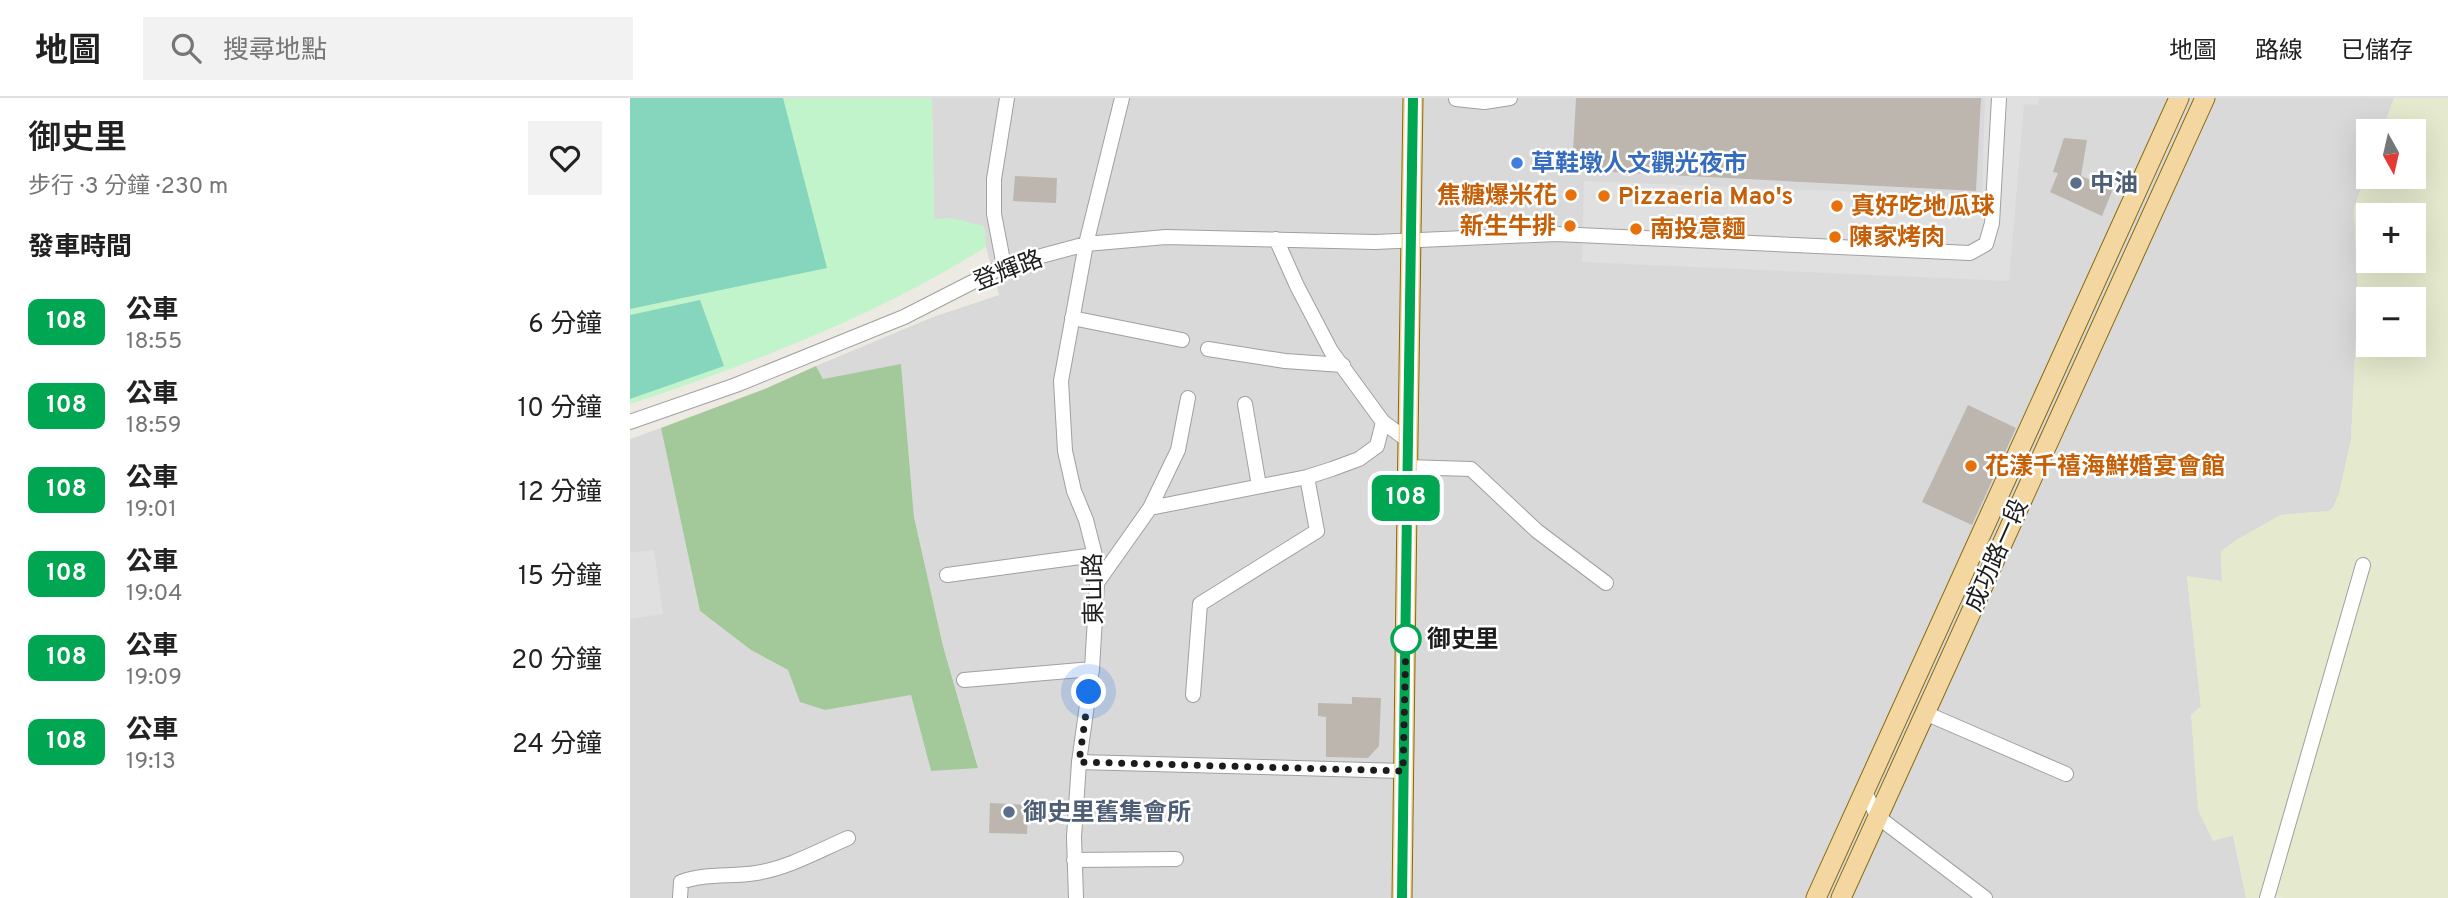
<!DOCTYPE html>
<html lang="zh-TW">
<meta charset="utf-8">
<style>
:root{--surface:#fff;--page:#f2f2f2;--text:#222;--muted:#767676;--line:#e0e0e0}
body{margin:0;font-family:Overpass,"Noto Sans TC",sans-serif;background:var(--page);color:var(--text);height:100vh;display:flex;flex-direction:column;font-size:26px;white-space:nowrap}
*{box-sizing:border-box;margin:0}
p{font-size:23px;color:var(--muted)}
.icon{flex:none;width:38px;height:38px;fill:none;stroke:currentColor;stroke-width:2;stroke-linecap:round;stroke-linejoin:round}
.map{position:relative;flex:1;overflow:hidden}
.panel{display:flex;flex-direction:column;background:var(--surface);width:630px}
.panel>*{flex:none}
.badge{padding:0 14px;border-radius:10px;font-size:24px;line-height:46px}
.needle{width:46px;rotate:172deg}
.tools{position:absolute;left:1726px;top:21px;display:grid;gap:14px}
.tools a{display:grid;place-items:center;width:70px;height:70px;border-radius:0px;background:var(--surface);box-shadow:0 7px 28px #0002;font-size:35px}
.you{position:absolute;width:35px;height:35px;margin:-18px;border:5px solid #fff;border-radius:50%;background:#1a73e8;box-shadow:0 0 0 10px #1a73e833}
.map>.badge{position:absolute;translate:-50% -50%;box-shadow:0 0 0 4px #fff}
h2{padding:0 28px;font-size:26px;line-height:63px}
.round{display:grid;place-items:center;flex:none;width:74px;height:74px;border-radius:0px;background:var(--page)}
.overview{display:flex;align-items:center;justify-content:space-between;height:119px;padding:0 28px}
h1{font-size:33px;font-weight:600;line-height:52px}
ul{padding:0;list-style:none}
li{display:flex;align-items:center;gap:21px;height:84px;padding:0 28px}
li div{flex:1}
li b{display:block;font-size:26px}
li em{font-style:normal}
li .badge{min-width:77px;font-weight:700;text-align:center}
header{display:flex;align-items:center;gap:42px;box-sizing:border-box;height:98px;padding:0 35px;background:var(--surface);border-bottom:2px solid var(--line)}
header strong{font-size:33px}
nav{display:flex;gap:38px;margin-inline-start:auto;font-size:24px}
.search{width:490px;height:63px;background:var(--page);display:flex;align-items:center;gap:18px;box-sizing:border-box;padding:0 24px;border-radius:0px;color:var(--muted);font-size:26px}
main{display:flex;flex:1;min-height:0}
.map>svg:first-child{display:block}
.residential{fill:#dad9d9}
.farmland{fill:#e5eace;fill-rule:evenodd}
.forest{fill:#a3c89a}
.park{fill:#c1f4ca}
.pitch{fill:#86d6be}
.parking{fill:#e0e0e0}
.building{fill:#bcb6af}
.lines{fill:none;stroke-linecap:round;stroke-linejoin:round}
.minor-casing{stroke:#a0a0a0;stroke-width:16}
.major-casing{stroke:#886a0c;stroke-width:21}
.minor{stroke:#fff;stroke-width:14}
.major{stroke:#f4d7a0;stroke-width:19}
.line-casing{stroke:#fff;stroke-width:16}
.line{stroke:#00a651;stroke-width:10}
.walk{stroke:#1c1c1c;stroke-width:7;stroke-dasharray:0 12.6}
.shop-dot{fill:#3f7fe0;stroke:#fff;stroke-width:2.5}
.service-dot{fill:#5c6f8a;stroke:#fff;stroke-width:2.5}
.food-dot{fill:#e8710a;stroke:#fff;stroke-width:2.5}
.stop-dot{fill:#fff;stroke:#00a651;stroke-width:3.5}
.labels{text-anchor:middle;stroke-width:5;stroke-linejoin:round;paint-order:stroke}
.shop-label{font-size:24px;font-weight:bold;fill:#366cbe;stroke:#fff;text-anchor:start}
.service-label{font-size:24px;font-weight:bold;fill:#4e5e75;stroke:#fff;text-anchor:start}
.food-label{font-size:24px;font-weight:bold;fill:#c56008;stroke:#fff;text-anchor:start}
.street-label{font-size:24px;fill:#1c1c1c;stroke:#fff}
.stop-label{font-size:24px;font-weight:bold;fill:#1c1c1c;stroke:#fff;text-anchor:start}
</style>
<header>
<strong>地圖</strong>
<div class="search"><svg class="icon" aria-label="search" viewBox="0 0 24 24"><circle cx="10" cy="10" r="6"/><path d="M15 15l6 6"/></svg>搜尋地點</div>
<nav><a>地圖</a><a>路線</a><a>已儲存</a></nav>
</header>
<main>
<section class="panel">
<div class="overview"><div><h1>御史里</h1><p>步行 · 3 分鐘 · 230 m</p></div><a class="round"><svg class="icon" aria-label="heart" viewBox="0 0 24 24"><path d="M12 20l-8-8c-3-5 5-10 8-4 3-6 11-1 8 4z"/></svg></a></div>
<h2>發車時間</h2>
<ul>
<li><span class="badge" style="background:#00a651;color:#fff">108</span><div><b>公車</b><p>18:55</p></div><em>6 分鐘</em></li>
<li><span class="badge" style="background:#00a651;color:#fff">108</span><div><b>公車</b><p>18:59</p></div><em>10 分鐘</em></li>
<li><span class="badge" style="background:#00a651;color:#fff">108</span><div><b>公車</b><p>19:01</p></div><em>12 分鐘</em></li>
<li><span class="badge" style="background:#00a651;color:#fff">108</span><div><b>公車</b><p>19:04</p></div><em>15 分鐘</em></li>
<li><span class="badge" style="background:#00a651;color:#fff">108</span><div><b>公車</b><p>19:09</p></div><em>20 分鐘</em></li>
<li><span class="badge" style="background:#00a651;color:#fff">108</span><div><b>公車</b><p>19:13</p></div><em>24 分鐘</em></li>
</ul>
</section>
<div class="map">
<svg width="1818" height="800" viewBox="0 0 1818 800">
<rect width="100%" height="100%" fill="#eceae2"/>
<path class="residential" d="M302 0H1764L1752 33H1738V72L1724 110 1728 197 1721 342 1709 396 1703 410 1699 413 1651 417 1608 441 1591 454 1592 483 1557 479 1571 608 1603 737 1616 800H0V341L31 330 70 513 121 552 158 572 195 612 281 597 301 673 348 669 313 548 284 419 271 267 193 281 186 268 303 219 369 197 356 149 354 129 304 122Z"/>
<path class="farmland" d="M1764 0H1818V800H1654L1641 797 1640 800H1616L1604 737 1583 743 1568 712 1561 617 1571 608 1557 478 1592 483 1591 453 1608 441 1651 417 1699 413 1703 409 1709 396 1721 342 1728 197 1724 110 1738 72V79H1783V33H1752ZM1738 117H1783V163H1738ZM1738 201H1783V247H1738Z"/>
<path class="forest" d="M271 266 284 419 313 548 348 670 301 673 281 597 195 612 170 604 158 572 121 552 70 513 31 330 137 290 186 268 193 281Z"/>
<path class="park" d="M0 0H302L304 121 321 120 354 128 356 149C246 218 123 265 0 306Z"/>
<path class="pitch" d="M0 0H153L197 170 0 211Z
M70 202 94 268 0 301V217Z"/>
<path class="parking" d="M1355 0H1409L1408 7 1394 6 1379 183 952 164 954 83 1352 99Z
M24 452 33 516 0 521V455Z"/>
<path class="building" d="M946 0H1351L1346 93 942 72Z
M1434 40 1457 42 1451 78 1483 91 1472 118 1420 94 1428 75 1423 74Z
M385 78 427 80 426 105 383 103Z
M1338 307 1386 330 1342 427 1292 404Z
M722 599 751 600 749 648 738 660 696 659V619L688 618V605L722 606Z
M360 705 398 707 397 736 359 735Z"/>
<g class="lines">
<g class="minor-casing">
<path id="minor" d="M826 1 854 4 880 0
M646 141 667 188 701 253 753 324 776 341
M374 168 364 116V81L377 0
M442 220 552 242
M578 251 655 263 713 267
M615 306 629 388
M0 324 106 287 274 219 374 168 456 146 536 139 745 144 926 136 1340 155 1356 146 1362 125 1369 0
M776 369 841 371 907 433 976 485
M520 410 548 352 558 300
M317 477 465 457
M467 485 520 410 677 379 702 371 729 361 747 348 753 324
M334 582 462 571
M563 597 570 506 687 433 677 379
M1295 615 1436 676
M449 664 773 673
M1234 693 1248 719 1355 800
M444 762 546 761
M50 800 51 784C75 775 101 779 126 775 158 770 188 753 218 740
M446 800 444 739 449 664 462 571 467 485 465 457 456 422 444 393 435 353 431 283 456 146 492 0
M1637 800 1733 467"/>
</g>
<g class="major-casing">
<path id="major" d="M772 800C775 533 779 267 783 0
M1186 800 1549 0
M1211 800 1575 0"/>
</g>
<use href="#minor" class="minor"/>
<use href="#major" class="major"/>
</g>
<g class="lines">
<g class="line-casing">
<path id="line" d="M772 800C775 533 779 267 783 0"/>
</g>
<use href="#line" class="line"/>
<path class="walk" d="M459 594 449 664 773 673 776 541"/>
</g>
<circle class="shop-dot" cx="887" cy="65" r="7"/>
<g class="service-dot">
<circle cx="1446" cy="85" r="7"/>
<circle cx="379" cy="714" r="7"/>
</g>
<g class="food-dot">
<circle cx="941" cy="97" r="7"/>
<circle cx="974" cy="98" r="7"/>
<circle cx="1207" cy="108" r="7"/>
<circle cx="940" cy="128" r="7"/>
<circle cx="1006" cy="131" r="7"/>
<circle cx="1205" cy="139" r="7"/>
<circle cx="1341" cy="368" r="7"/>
</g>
<circle class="stop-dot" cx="776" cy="541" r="14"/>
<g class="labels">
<g class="shop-label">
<text x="901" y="73">草鞋墩人文觀光夜市</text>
</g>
<g class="service-label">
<text x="1460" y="93">中油</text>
<text x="393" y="722">御史里舊集會所</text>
</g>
<g class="food-label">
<text x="927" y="105" text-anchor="end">焦糖爆米花</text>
<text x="988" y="106">Pizzaeria Mao's</text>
<text x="1221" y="116">真好吃地瓜球</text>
<text x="926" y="136" text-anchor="end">新生牛排</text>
<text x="1020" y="139">南投意麵</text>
<text x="1219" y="147">陳家烤肉</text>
<text x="1355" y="376">花漾千禧海鮮婚宴會館</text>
</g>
<g class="street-label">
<text transform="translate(378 172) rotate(-21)" y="8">登輝路</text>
<text transform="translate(1366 457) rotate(-66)" y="8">成功路一段</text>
<text transform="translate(463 491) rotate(-91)" y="8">東山路</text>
</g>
<g class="stop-label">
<text x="797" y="549">御史里</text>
</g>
</g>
</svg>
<div class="tools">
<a><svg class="needle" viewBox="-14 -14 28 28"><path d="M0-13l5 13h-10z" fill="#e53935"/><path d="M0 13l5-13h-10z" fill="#767676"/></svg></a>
<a>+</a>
<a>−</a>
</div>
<div class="you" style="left:459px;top:594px"></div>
<b class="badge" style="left:776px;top:400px;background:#00a651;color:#fff">108</b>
</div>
</main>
